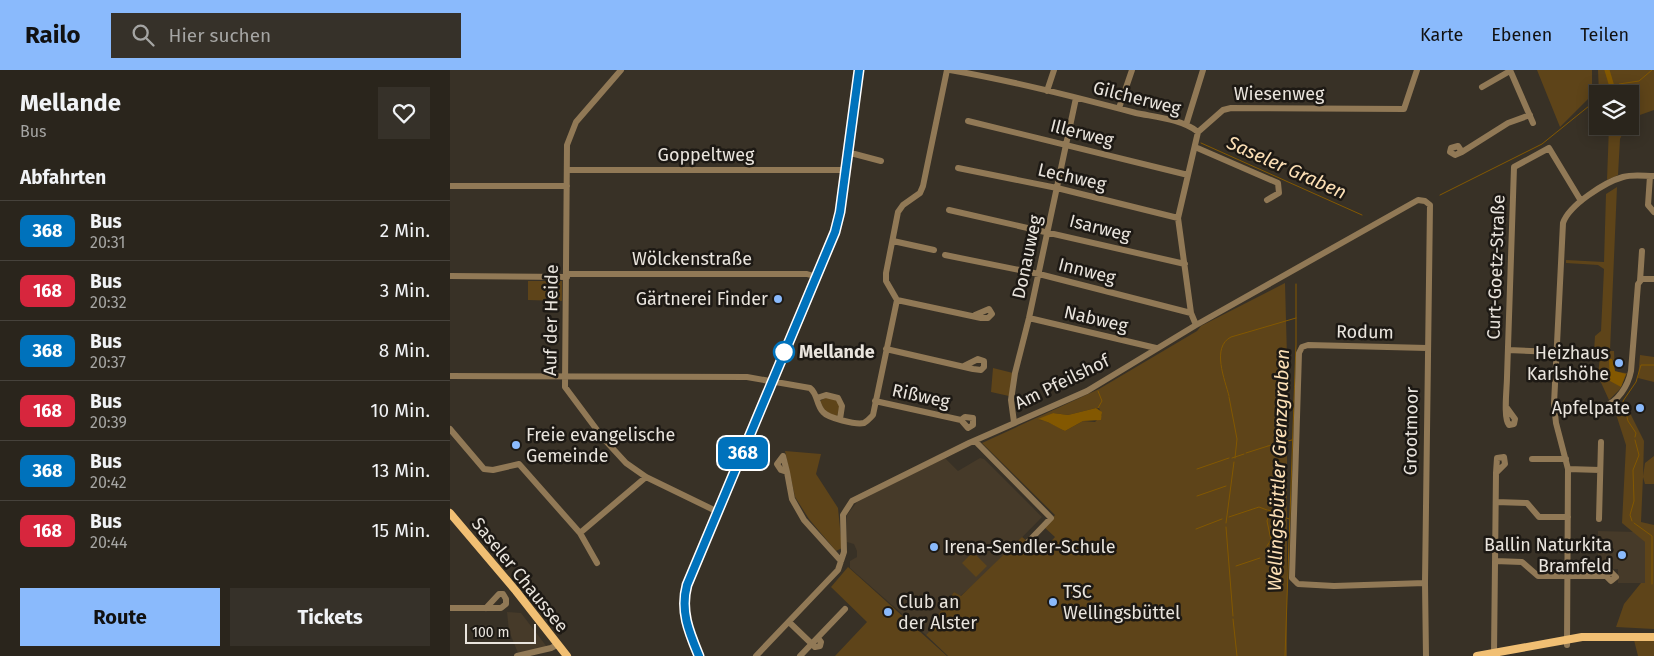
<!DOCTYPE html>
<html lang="de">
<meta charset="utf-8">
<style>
:root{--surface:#2a251c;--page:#363129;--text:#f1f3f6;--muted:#a5a5a3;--line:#46423b;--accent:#8abafc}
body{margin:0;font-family:"Fira Sans",sans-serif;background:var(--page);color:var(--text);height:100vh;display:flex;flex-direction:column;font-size:19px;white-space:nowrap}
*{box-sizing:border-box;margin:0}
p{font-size:16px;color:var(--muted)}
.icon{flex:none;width:28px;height:28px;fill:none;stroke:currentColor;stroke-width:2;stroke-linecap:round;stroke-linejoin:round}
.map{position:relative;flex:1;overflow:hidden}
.side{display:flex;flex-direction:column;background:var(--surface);width:450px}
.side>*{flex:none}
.badge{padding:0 10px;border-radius:8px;font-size:18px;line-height:32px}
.controls{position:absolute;left:1139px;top:15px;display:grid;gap:10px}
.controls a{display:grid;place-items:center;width:50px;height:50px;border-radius:0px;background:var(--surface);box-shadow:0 2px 12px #0003,0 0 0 1px var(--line);font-size:25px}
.scale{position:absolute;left:15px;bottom:12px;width:71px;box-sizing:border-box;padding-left:5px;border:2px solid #e9e4dd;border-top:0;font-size:14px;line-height:18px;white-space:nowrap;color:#e9e4dd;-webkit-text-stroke:4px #1d1914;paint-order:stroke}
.map>.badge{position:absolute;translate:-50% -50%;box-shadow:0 0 0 2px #fff}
h2{padding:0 20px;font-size:19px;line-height:45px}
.round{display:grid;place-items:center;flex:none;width:52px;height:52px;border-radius:0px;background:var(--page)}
.overview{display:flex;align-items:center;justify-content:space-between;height:85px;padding:0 20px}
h1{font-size:24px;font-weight:700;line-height:38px}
.cta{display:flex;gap:10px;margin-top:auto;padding:10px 20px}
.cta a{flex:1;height:58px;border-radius:0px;background:var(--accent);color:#111;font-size:20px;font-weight:700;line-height:58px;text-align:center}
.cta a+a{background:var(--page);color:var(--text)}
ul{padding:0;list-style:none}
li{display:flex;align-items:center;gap:15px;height:60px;padding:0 20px;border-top:1px solid var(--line)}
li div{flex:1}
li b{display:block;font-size:19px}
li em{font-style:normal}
li .badge{min-width:55px;font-weight:700;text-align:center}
header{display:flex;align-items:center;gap:30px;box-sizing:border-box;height:70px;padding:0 25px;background:var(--accent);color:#111}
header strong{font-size:24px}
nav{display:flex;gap:28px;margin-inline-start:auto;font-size:18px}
.search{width:350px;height:45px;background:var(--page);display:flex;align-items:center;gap:12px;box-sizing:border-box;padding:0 18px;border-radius:0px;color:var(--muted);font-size:19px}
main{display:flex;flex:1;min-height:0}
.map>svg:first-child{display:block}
.built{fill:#463a29}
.green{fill:#5e4419;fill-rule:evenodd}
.water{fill:#835801}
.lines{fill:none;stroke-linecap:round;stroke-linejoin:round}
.stream{stroke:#835801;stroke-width:1}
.canal{stroke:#835801;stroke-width:5}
.minor{stroke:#917956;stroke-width:6}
.major{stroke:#f1bf73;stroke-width:8}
.line-casing{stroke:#fff;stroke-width:11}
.line{stroke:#0072bc;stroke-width:8}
.poi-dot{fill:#8abafc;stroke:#1d1914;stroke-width:2}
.stop-dot{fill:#fff;stroke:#0072bc;stroke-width:2.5}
.labels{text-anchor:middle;stroke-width:5;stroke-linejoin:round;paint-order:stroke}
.street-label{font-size:18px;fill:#e9e4dd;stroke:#1d1914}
.poi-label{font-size:18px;fill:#e9e4dd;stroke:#1d1914;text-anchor:end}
.stop-label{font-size:18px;font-weight:bold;fill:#e9e4dd;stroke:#1d1914;text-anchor:start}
.water-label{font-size:19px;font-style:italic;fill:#fde0b6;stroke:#1d1914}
</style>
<header>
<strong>Railo</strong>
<div class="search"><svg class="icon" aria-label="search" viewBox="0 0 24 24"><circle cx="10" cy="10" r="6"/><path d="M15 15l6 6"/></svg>Hier suchen</div>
<nav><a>Karte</a><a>Ebenen</a><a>Teilen</a></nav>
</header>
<main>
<section class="side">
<div class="overview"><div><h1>Mellande</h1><p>Bus</p></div><a class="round"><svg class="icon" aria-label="heart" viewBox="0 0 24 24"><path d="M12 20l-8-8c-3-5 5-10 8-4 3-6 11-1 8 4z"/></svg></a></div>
<h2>Abfahrten</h2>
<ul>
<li><span class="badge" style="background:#0072bc;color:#fff">368</span><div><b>Bus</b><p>20:31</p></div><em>2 Min.</em></li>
<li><span class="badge" style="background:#d7263d;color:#fff">168</span><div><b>Bus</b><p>20:32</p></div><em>3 Min.</em></li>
<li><span class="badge" style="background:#0072bc;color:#fff">368</span><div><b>Bus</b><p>20:37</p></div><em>8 Min.</em></li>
<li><span class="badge" style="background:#d7263d;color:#fff">168</span><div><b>Bus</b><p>20:39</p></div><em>10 Min.</em></li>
<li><span class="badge" style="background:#0072bc;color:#fff">368</span><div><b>Bus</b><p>20:42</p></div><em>13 Min.</em></li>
<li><span class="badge" style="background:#d7263d;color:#fff">168</span><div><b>Bus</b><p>20:44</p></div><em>15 Min.</em></li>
</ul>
<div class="cta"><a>Route</a><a>Tickets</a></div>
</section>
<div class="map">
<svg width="1204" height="586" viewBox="0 0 1204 586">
<rect width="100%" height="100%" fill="#383126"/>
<path class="built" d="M495 388 508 401 530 388 534 389 592 447 531 509 510 526 504 522 486 549 489 551 476 565 400 498V491L407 487V481L404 474 397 472V445L407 432Z
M1148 461 1186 462 1195 472V513H1168V499L1148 500Z
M57 542 71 543 97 577 68 583 59 561Z"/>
<path class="green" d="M1087 0H1142V25L1110 57Z
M1148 0H1204V40L1187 46 1180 51V24H1149Z
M1159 56H1176L1170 69 1168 105 1157 110Z
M1167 117 1160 281H1164L1165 302 1177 303 1170 319 1159 330 1148 306 1150 286 1112 283 1113 281 1144 282 1145 266 1151 261 1154 199 1148 195 1116 193V190L1154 192 1156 124Z
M78 211H112V231L78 230Z
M835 213 837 287V586H498L476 565 489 551 486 548 504 522 511 526 572 467 591 482 605 467 594 457 605 445 532 373 649 319 747 261 751 256ZM646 338H649L652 345 645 352 633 351 615 361C606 357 598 350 589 350L603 343 618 345Z
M1190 285 1204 287V312L1188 308Z
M543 298 563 303 559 326 541 322Z
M377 327H382L390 334 387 347 375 341 370 331Z
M1174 331 1194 371 1193 406 1195 393 1204 386V414H1195L1193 407 1191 452 1204 455V559L1166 557 1174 534 1191 513H1195V472L1172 453 1176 375 1164 338Z
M335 381 371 384 366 404 388 438 392 478 386 481 359 449 345 427Z
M523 482 537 496 526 507 512 493Z
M398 497 497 586H385L417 552 381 517Z
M1184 570 1204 571V586H1188Z"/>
<path class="water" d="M1159 289H1162L1165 301 1176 304 1171 317 1160 311Z
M646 338 652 342 651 350 633 351 615 361C606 357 598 351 588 349L603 343 618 345Z"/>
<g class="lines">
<path class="stream" d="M1162 24 1169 14 1189 11 1202 0
M751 73 912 145
M990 125 1092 74 1139 36 1148 33
M648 321 652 331 648 338
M779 326C775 310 761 277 781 267L846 248
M779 327 787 369 785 388
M1185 367 1186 363 1178 351 1173 331 1186 312 1191 295H1204
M818 376 842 370
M796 383 818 376
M782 388 794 384
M747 399 779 388
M747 426 776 416
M818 440 839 449
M779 447 809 437 817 440
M1182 451 1180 445 1184 431 1183 400 1189 385 1185 370
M776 453 784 392
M1184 453 1202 466V514
M776 457 783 546
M746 459 772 449
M817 476 821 470 817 451 820 442
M786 496 810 488
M783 549 787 586
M835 586 846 274V214"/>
<path class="canal" d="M1157 0 1163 20"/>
<path class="minor" d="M171 0 126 52 117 75 115 317 153 368 176 393 196 407 268 442
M500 0C563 11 625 27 686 43 705 47 732 49 748 62
M1060 0 1083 53
M1032 17 1060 1
M597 21 604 0
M669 38 682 0
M518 51 738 105
M736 55 753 0
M745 77 828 113 829 123 817 130
M397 82 431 91
M1012 82 1005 85 1000 82 1001 78 1008 76 1012 82 1058 53 1080 45
M508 98 607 118 728 148
M117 100H395
M1200 106 1198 135 1204 142
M0 116H117
M499 140 735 194
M443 171 484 180
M495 185 589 204 741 243
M117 204H357L367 207
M0 206 117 207
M1190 211 1192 181
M447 230 531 248H538L542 244 539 239 525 245
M579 248 706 278
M746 255 741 243 728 148 748 62 773 40 781 38 954 39 967 0
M436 279 523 299 531 300 534 297V291L528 289 514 296
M1058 280 1107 282
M0 306 297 307 360 318C368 324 366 335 373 342 378 348 406 355 414 353 418 351 420 348 423 345L447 230 436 211V203L448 142 453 135 470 123 473 116 497 0
M367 328 376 325 388 328 392 336 390 349
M425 331 511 350 515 347 523 348V355L518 358 511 350
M1104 337H1153C1168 332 1178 316 1181 301L1188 214 1192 209H1204
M1057 338 1065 349 1064 354 1059 355C1053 348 1057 318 1057 307 1059 237 1062 167 1064 97L1099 78 1131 131
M564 352 561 330 565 303 579 248 626 28
M0 359 34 399 43 400 69 394 130 463 147 493
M525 371 601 448 578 472
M1082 389H1116
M1118 399 1150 400
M337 402 333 386 327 394 331 400 337 402 342 429 354 450 391 491
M1046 432 1077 433 1089 447H1118
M1149 449 1151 372
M130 463 196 407
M1045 491 1072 492 1088 506H1156L1161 511 1166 507 1161 502 1156 506
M975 513 884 516 848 514 842 508 849 283 852 277 858 275 977 278
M0 538H51L56 534V529L53 524H49L36 538
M339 552 365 577 370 576 371 572 368 568
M1117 575 1118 399 1106 353 1104 334 1113 153C1119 135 1155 112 1173 107 1183 104 1194 106 1204 106
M1044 584 1046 403 1055 394 1054 387 1047 388 1046 403
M67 586 101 578 107 575
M249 586C240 564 231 544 236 519L385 162 391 142 409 0
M306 586 388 500 394 482 393 445 402 431 519 373 637 321 746 255 968 130 975 131 980 135 975 513 976 586
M350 586 395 539"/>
<path class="major" d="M0 443 66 521 117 586
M1027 586 1132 567H1204"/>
</g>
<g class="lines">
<g class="line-casing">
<path id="line" d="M249 586C239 562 230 541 237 515L385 162 390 142 409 0"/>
</g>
<use href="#line" class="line"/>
</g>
<g class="poi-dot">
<circle cx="328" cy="229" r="5"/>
<circle cx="1169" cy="293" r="5"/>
<circle cx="1190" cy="338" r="5"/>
<circle cx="66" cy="375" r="5"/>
<circle cx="484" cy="477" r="5"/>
<circle cx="1172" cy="485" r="5"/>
<circle cx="603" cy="532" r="5"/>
<circle cx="438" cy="542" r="5"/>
</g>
<circle class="stop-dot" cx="334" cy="282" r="10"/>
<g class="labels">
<g class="street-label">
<text x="829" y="30">Wiesenweg</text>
<text transform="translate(687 28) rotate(14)" y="6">Gilcherweg</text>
<text transform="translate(632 63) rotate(14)" y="6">Illerweg</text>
<text x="256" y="91">Goppeltweg</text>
<text transform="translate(622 107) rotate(13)" y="6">Lechweg</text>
<text transform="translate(650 158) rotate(14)" y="6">Isarweg</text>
<text transform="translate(577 187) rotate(-78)" y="6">Donauweg</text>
<text x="242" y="195">Wölckenstraße</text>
<text transform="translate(1046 197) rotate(-88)" y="6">Curt-Goetz-Straße</text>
<text transform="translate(637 201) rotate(14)" y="6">Innweg</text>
<text transform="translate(646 249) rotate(13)" y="6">Nabweg</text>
<text transform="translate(101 250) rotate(-89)" y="6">Auf der Heide</text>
<text transform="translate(915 262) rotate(1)" y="6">Rodum</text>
<text transform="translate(612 312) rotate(-26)" y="6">Am Pfeilshof</text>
<text transform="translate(471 326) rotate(12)" y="6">Rißweg</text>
<text transform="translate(961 361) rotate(-89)" y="6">Grootmoor</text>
<text transform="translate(70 505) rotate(51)" y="6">Saseler Chaussee</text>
</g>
<g class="poi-label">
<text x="318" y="235">Gärtnerei Finder</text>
<text x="1159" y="289">Heizhaus<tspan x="1159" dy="21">Karlshöhe</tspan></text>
<text x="1180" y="344">Apfelpate</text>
<text x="76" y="371" text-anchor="start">Freie evangelische<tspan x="76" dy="21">Gemeinde</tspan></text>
<text x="1162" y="481">Ballin Naturkita<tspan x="1162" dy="21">Bramfeld</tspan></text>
<text x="494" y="483" text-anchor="start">Irena-Sendler-Schule</text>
<text x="613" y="528" text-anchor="start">TSC<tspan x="613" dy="21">Wellingsbüttel</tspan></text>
<text x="448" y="538" text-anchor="start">Club an<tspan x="448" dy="21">der Alster</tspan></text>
</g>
<g class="stop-label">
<text x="349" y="288">Mellande</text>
</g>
<g class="water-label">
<text transform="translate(837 97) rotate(24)" y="7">Saseler Graben</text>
<text transform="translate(828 400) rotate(-88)" y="7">Wellingsbüttler Grenzgraben</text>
</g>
</g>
</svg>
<div class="controls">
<a><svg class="icon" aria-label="layers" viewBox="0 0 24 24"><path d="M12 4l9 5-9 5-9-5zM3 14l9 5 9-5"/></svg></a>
</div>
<div class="scale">100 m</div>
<b class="badge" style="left:293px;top:383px;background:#0072bc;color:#fff">368</b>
</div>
</main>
